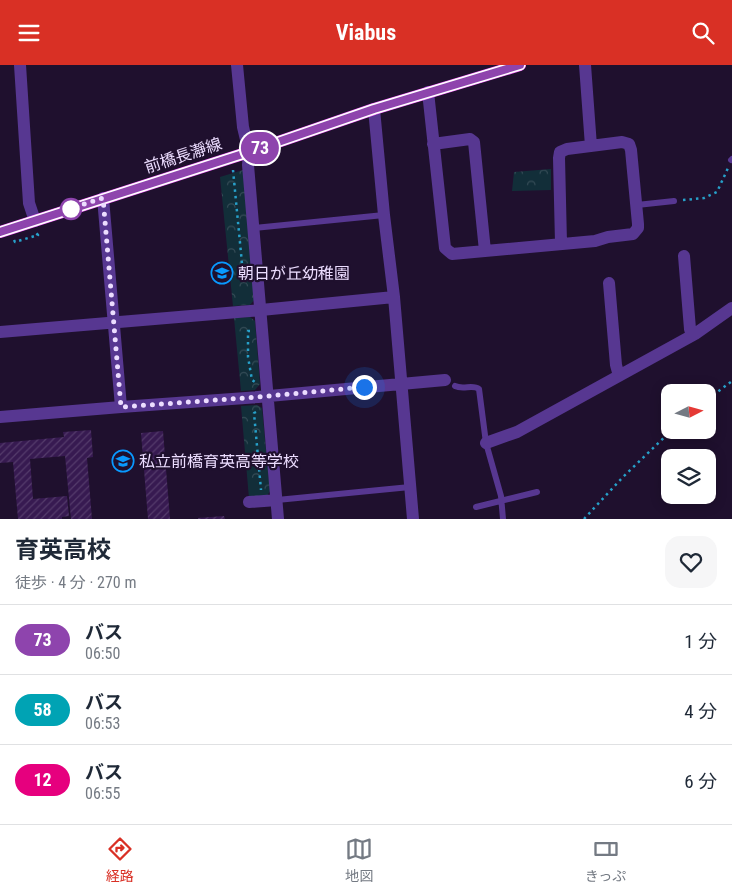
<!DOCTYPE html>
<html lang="ja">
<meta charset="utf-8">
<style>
:root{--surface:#fff;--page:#f6f6f7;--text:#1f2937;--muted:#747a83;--line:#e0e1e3;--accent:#d93025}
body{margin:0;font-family:"Roboto Condensed","Noto Sans JP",sans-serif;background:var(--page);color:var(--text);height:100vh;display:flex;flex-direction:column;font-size:19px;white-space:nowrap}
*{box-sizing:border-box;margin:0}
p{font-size:16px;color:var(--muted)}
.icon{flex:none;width:28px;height:28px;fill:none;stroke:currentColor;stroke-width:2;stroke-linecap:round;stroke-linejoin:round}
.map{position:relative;height:454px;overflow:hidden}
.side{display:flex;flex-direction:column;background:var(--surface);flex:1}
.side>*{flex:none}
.badge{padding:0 10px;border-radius:16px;font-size:18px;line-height:32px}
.needle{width:32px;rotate:84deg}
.controls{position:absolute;left:661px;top:319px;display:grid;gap:10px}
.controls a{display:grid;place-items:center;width:55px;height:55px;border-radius:10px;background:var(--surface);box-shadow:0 2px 12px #0003;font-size:25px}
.you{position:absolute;width:25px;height:25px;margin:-12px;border:4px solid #fff;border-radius:50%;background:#1a73e8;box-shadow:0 0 0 8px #1a73e833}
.map>.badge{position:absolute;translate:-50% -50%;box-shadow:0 0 0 2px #fff}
.round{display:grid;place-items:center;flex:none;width:52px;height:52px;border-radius:15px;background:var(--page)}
.headline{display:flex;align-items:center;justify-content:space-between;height:85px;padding:0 15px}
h1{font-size:24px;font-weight:700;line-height:38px}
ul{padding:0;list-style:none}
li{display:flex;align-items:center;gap:15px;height:70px;padding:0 15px;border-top:1px solid var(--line)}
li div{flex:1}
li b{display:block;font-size:19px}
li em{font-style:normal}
li .badge{min-width:55px;font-weight:700;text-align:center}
header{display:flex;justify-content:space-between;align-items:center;height:65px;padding:0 15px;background:var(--accent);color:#fff;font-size:22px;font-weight:700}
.dock{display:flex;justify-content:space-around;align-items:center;height:70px;border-top:1px solid var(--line);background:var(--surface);font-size:14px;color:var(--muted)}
.dock a{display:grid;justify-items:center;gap:2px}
.dock .active{color:var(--accent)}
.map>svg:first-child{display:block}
.park{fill:url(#park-crowns)}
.building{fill:url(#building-hatch)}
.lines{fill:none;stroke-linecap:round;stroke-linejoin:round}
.path{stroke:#27a0c9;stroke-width:2.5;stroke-dasharray:2.5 4;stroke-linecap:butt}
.service{stroke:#573791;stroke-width:6}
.minor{stroke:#573791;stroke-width:12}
.primary{stroke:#f664ff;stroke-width:12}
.line-casing{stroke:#fff;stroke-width:11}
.line{stroke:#8e44ad;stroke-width:8}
.walk{stroke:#ecddff;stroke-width:5;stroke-dasharray:0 9}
.stop-dot{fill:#fff;stroke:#8e44ad;stroke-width:2.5}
.labels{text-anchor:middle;stroke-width:4.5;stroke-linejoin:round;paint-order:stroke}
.street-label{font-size:16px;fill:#ecddff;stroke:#1f102e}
.poi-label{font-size:16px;fill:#ecddff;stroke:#1f102e;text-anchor:start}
</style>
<header><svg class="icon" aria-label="menu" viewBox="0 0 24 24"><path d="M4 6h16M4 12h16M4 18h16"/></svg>Viabus<svg class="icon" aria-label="search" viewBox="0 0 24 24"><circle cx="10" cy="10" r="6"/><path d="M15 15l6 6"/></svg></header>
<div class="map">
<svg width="732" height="454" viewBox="0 0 732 454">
<defs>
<pattern id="park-crowns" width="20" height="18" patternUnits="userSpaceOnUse" patternTransform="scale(1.25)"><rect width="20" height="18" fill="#122e39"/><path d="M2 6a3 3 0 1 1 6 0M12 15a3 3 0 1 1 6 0" fill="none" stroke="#354c57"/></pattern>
<pattern id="building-hatch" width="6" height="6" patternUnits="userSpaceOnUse" patternTransform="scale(1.25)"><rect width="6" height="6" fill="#371a51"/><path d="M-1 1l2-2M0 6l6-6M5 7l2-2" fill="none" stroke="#543b6b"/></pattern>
</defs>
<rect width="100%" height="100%" fill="#1f102e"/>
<path class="park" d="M551 104V125L512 126 514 107Z
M243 105 255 234 250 240 233 241 220 112Z
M250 252 255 256 260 319 255 325 241 326 234 253Z
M257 340 262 343 270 426 267 431 249 433 241 341Z"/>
<path class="building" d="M91 365 93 392 87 393 92 454H71L65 391 30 394 33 434 67 431 69 451 62 452V454H18L13 397 0 398V378L64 372 63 367Z
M163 366 170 454H148L141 368Z
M224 451 225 454H198V453Z"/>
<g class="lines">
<path class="path" d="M233 105 243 209 246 210
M683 135 704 133 717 127 728 103
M14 175 15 177 38 170 36 168
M250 266H248V292L252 315 255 317
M708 334 732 316
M256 347 254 348 261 425
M584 454 622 413 672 365"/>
<path class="service" d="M731 95 732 94
M637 140 674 136
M254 163 384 150
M455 321C463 325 473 319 479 324L486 378 501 431 503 454
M277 435 410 422
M476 442 537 427"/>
<path class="minor" d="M20 0 29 138 35 156
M237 0 243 62 249 87 248 100 278 454
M585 0 591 81
M428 27 445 183 452 189 595 176 608 172 633 169 638 163V159L631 85 629 79 622 77 567 84 560 87 559 93 561 178
M374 44 384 150 394 232 413 454
M433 79 470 74 474 77 485 186
M103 133 121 342
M684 191 690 264 692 270
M609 218 616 300 619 311
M0 267 261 245 394 232
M0 352 121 342 258 332 445 315
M486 378 517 367 695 269 732 243
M249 437 277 435"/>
<path class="primary" d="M0 167 249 87 374 44 520 0"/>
</g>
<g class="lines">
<g class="line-casing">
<path id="line" d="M0 167 249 87 374 44 520 0"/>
</g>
<use href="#line" class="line"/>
<path class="walk" d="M71 144H69L103 133 121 342 258 332 364 322"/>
</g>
<defs>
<g id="school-ring" transform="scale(1.125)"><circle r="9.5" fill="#1f102e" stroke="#0999ff" stroke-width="1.5"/><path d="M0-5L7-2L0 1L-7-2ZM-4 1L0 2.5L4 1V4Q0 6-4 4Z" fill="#0999ff"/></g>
</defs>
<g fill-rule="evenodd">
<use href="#school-ring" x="222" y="208"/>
<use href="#school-ring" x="123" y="396"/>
</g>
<circle class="stop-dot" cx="71" cy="144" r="10"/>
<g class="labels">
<g class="street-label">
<text transform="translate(183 90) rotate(-18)" y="6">前橋長瀞線</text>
</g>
<g class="poi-label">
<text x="238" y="214">朝日が丘幼稚園</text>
<text x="139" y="402">私立前橋育英高等学校</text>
</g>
</g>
</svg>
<div class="controls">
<a><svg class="needle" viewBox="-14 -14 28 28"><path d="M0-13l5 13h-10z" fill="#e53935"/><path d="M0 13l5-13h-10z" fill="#747a83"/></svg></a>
<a><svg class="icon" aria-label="layers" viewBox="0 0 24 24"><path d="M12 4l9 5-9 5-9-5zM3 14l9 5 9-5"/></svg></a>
</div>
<div class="you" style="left:364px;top:322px"></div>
<b class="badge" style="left:260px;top:83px;background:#8e44ad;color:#fff">73</b>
</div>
<section class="side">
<div class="headline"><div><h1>育英高校</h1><p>徒歩 · 4 分 · 270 m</p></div><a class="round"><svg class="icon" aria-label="heart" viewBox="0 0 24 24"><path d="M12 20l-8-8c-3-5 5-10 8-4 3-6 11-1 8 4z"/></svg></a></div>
<ul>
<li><span class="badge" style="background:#8e44ad;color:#fff">73</span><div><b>バス</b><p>06:50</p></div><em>1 分</em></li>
<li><span class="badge" style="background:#00a3b4;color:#fff">58</span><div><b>バス</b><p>06:53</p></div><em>4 分</em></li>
<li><span class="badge" style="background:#e6007e;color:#fff">12</span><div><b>バス</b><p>06:55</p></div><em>6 分</em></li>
</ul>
</section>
<nav class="dock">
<a class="active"><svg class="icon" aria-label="directions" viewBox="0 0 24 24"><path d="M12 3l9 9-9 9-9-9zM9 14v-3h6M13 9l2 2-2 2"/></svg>経路</a>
<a><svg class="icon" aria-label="map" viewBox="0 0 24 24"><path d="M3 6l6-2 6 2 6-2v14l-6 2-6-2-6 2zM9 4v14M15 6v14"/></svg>地図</a>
<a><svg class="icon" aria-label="tickets" viewBox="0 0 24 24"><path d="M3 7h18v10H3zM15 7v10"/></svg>きっぷ</a>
</nav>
